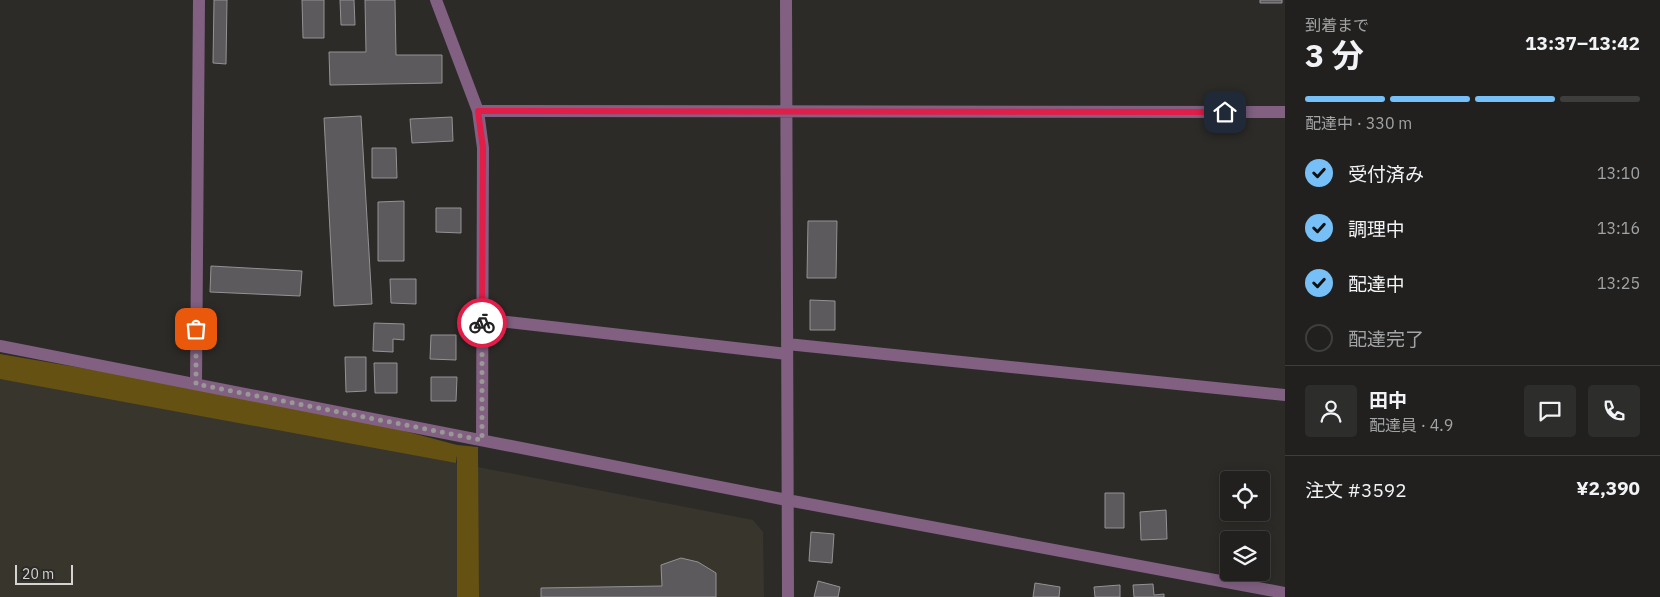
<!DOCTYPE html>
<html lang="ja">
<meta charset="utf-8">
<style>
:root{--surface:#21201e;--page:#2d2d2b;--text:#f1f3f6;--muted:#a2a3a4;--line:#3e3e3c;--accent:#76c0f7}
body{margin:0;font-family:"IBM Plex Sans","Noto Sans JP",sans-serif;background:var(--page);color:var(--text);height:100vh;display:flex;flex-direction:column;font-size:19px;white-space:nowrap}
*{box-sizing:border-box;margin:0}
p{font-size:16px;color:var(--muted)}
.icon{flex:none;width:28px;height:28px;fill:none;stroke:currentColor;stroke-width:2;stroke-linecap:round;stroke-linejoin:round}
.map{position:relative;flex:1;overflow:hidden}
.drawer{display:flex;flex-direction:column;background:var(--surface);width:375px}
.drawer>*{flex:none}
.fabs{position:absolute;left:1220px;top:471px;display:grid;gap:10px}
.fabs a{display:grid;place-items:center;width:50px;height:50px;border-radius:5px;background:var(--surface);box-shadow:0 2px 12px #0003,0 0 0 1px var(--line);font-size:25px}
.scale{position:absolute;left:15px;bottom:12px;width:58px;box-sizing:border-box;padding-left:5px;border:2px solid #d4d3d1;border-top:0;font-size:14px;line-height:18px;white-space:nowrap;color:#d4d3d1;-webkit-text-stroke:4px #2c2b28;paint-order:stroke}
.pin{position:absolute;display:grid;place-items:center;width:42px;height:42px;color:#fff;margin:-21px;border-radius:10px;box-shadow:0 2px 8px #0006}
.courier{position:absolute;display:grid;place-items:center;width:50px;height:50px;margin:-25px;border:4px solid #e11d48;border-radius:50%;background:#fff;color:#222;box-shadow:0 1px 6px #0007}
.headline em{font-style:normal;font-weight:700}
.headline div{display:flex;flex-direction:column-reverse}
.headline{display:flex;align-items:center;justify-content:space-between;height:85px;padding:0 20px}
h1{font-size:32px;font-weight:700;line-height:38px}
.bar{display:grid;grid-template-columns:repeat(4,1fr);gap:8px 5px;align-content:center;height:60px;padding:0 20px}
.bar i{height:6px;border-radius:4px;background:var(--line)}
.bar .on{background:var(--accent)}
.bar p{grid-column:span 4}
.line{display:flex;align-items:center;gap:12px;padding:0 20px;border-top:1px solid var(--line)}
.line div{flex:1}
.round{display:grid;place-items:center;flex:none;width:52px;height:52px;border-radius:5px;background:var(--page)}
ol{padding:0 20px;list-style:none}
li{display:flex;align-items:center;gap:15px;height:55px}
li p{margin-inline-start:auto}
li .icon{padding:5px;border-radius:50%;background:var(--accent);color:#111;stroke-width:4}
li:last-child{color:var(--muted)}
li i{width:28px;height:28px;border:2px solid var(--line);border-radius:50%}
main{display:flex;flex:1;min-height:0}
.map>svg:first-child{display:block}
.built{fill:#38352c}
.forest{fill:#655112}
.building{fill:#5d5a5d;stroke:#959295}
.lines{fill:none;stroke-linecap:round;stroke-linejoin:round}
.minor{stroke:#816082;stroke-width:12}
.done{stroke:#999896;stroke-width:5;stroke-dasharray:0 9}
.route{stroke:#e11d48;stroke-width:6}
</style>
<main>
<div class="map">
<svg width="1285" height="597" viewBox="0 0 1285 597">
<rect width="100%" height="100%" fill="#2c2b28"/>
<path class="built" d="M0,375L753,520L763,532L764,597H0Z"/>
<path class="forest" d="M0,354L322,409L457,445L478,447L479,597H457V455L456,463L0,379Z"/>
<path class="building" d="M214,0H227L226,64L213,63Z
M302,0H324V38H303Z
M340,0H354L355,25H341Z
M365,0H395L396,55H442V83L330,85L329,52H366Z
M1260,0H1282V3H1260Z
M361,116L372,304L334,306L324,118Z
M452,117L453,141L412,143L410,119Z
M372,148H396L397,178H372Z
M404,201V261H378V202Z
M436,208H461V233L436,232Z
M808,221H837L836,278H807Z
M211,266L302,271L300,296L210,292Z
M390,279H416V304L391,303Z
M810,300L835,301V330H810Z
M374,323L404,324V340L393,339V352L373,351Z
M431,335H456V360L430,359Z
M345,357H366V391L346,392Z
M374,363H397V393H375Z
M431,377H457L456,401H431Z
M1234,476H1263L1264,519L1235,520V512H1261V480H1235Z
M1105,493H1124V528H1105Z
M1166,510L1167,539L1141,540L1140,512Z
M811,532L834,534L832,563L809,561Z
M681,558L698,562L716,573V597H541V588L662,586L661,565Z
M818,581L840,587L838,597H814Z
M1035,583L1060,587L1059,597H1033Z
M1153,584L1154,595L1164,594V597H1134L1133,585Z
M1120,585V597H1095L1094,587Z"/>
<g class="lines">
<path class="minor" d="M436,0L478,111L483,148L482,440
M786,0L788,597
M478,111L1285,112
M482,319L787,354
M787,344L1285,395
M0,346L787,500L1285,593
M196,384L199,0"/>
</g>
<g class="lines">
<path class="done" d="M196,329V384L482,440V323"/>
<path class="route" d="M482,323L483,148L478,111L1225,112"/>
</g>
</svg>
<div class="fabs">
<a><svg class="icon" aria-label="locate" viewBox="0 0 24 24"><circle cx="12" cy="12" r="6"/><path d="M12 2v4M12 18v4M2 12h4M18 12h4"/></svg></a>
<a><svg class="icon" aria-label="layers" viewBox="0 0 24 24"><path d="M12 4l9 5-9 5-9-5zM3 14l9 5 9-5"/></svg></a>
</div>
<div class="scale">20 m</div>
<div class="pin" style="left:196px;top:329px;background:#ea580c"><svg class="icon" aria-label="bag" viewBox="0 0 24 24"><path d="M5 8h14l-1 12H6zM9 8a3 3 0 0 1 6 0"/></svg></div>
<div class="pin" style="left:1225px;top:112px;background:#1f2937"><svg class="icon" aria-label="home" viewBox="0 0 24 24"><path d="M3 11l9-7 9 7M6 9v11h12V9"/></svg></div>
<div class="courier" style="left:482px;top:323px"><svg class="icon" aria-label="bike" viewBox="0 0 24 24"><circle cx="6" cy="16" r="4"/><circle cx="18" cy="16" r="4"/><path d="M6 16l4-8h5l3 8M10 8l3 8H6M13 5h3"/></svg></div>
</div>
<section class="drawer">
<div class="headline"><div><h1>3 分</h1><p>到着まで</p></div><em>13:37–13:42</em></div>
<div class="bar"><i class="on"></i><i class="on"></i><i class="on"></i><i></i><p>配達中 · 330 m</p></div>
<ol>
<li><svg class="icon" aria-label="check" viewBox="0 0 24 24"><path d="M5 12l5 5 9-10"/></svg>受付済み<p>13:10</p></li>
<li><svg class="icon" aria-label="check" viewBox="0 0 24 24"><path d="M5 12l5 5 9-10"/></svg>調理中<p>13:16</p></li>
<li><svg class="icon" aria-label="check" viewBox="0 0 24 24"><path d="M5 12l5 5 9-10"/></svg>配達中<p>13:25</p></li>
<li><i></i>配達完了</li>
</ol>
<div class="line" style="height:90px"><a class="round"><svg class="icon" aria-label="person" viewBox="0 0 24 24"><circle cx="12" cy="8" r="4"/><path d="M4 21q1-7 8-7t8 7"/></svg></a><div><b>田中</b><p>配達員 · 4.9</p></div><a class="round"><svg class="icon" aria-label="chat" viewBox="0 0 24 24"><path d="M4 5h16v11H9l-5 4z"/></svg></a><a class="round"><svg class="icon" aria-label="phone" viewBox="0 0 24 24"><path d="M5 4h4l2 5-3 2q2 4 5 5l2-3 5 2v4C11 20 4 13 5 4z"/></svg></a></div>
<div class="line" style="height:65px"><div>注文 #3592</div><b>¥2,390</b></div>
</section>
</main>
